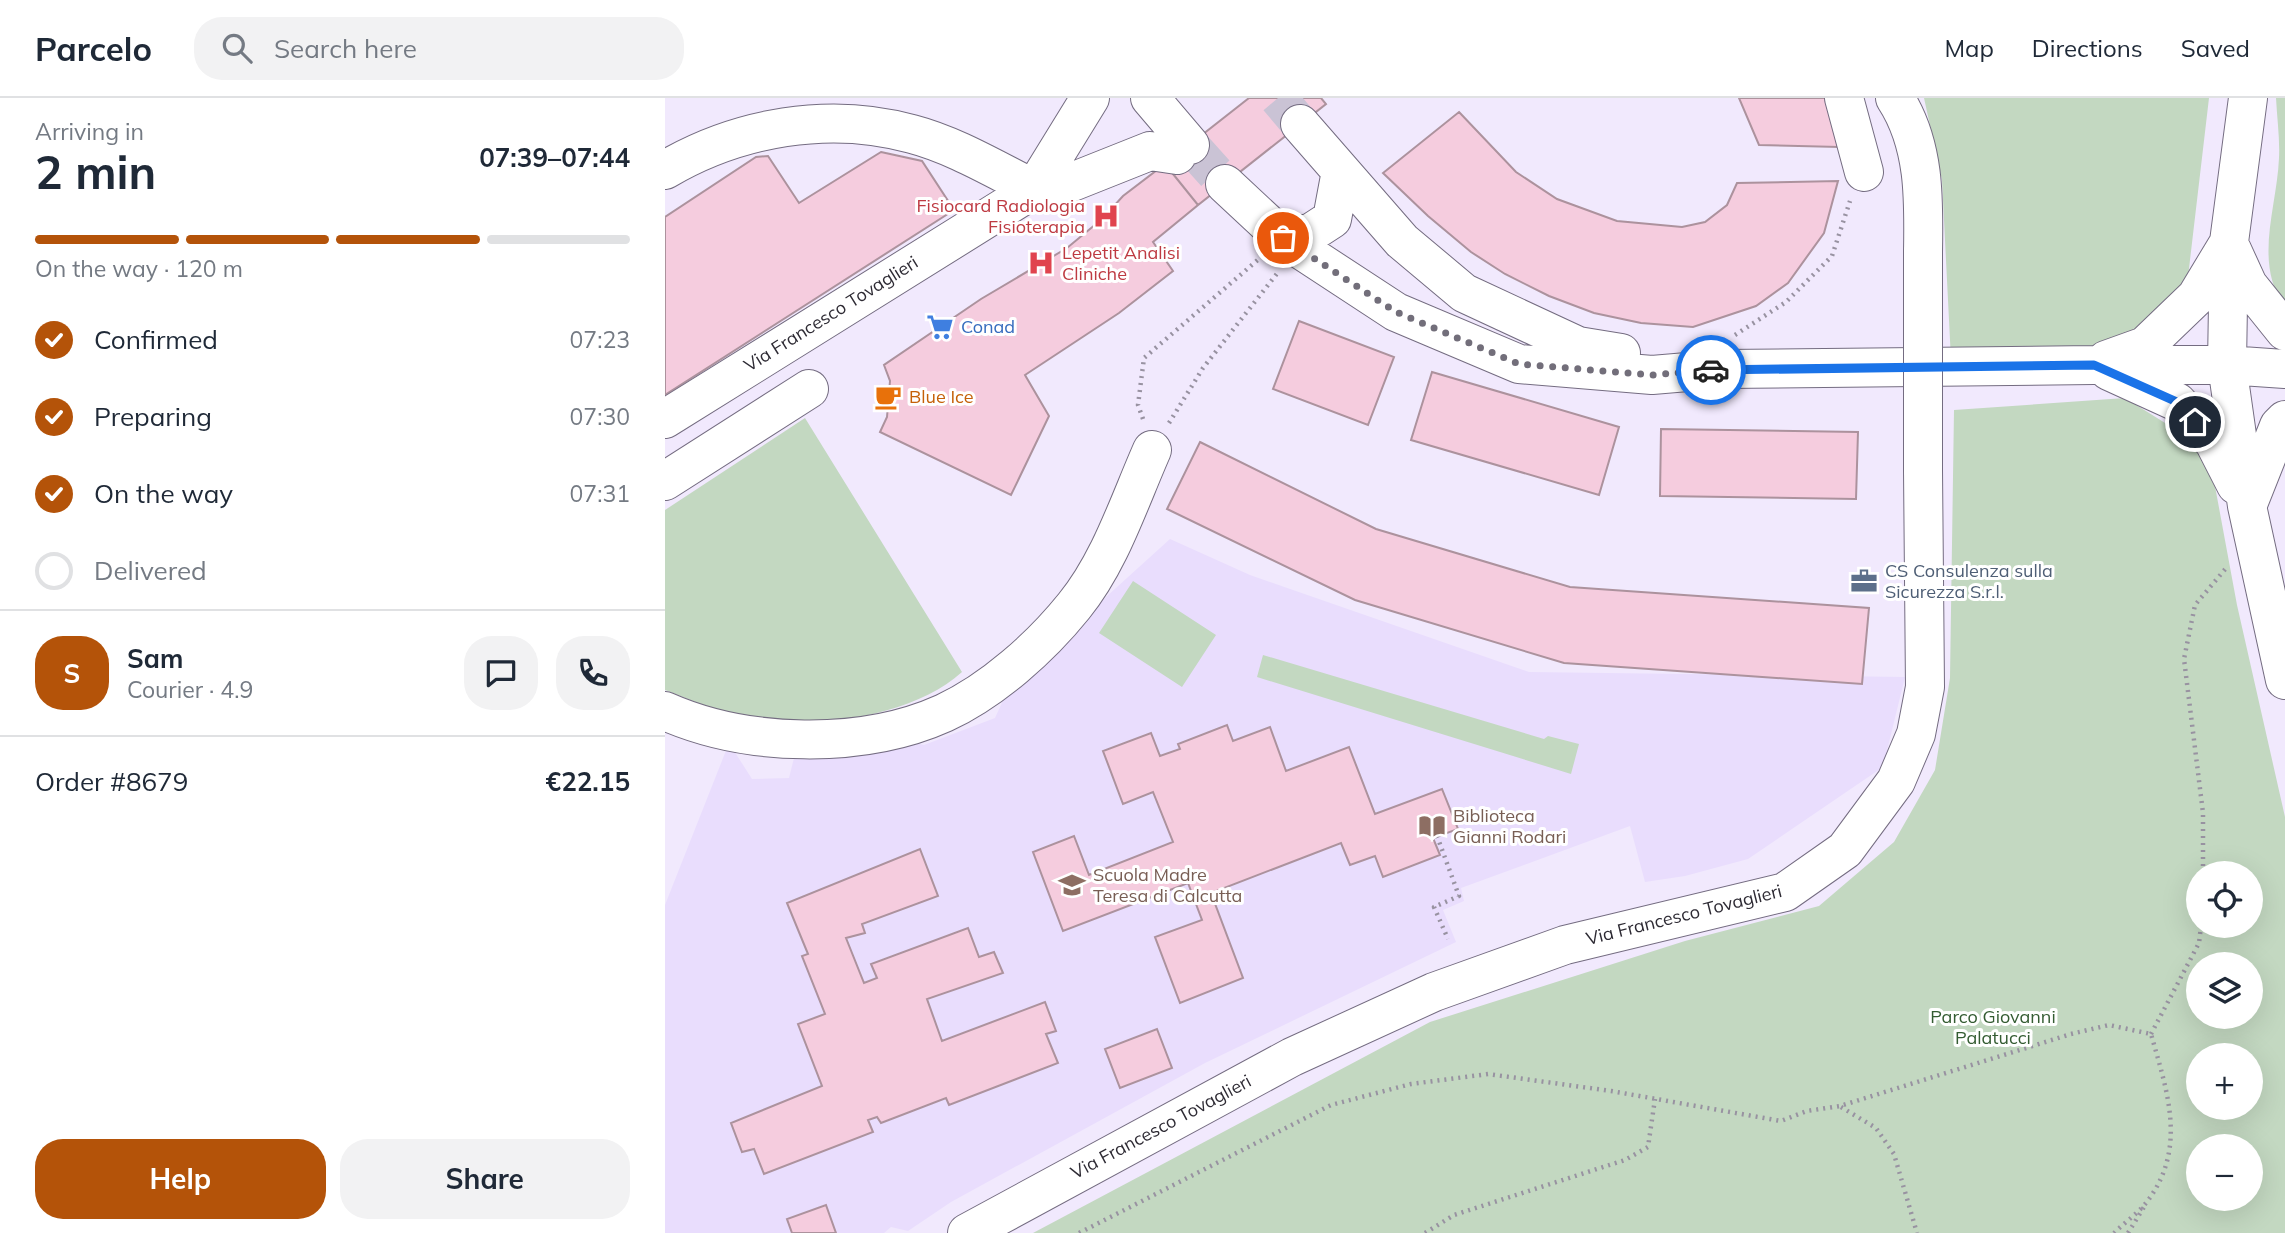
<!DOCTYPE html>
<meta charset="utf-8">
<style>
:root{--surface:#fff;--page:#f2f2f3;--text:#1f2937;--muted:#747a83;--line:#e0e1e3;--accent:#b45309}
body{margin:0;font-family:Mulish,sans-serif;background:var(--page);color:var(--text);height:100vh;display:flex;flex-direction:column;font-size:26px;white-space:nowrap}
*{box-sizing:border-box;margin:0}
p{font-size:23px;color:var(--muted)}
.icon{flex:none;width:38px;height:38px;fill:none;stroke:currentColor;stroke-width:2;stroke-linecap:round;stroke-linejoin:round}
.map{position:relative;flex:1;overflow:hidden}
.panel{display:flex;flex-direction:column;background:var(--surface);width:665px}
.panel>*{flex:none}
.tools{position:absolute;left:1521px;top:763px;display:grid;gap:14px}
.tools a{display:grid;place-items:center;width:77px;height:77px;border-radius:50%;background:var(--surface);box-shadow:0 7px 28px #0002;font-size:35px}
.pin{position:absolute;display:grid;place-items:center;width:60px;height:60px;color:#fff;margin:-30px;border:4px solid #fff;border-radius:50%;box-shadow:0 2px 7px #0007}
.courier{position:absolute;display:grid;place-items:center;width:70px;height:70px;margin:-35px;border:5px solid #1a73e8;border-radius:50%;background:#fff;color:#222;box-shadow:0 2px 9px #0007}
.head em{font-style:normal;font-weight:700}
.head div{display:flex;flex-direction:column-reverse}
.head{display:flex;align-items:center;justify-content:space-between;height:119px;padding:0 35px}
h1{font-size:46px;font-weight:700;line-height:52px}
.bar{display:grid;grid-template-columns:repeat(4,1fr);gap:10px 7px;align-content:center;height:84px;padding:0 35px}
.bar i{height:9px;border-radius:5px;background:var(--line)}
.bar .current{background:var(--accent)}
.bar p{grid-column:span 4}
.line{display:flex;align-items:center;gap:18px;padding:0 35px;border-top:2px solid var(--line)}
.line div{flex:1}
.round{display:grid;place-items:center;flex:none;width:74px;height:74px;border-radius:28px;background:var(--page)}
ol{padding:0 35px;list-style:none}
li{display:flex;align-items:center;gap:21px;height:77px}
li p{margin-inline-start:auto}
li .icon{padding:7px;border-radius:50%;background:var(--accent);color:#fff;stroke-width:4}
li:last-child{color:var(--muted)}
li i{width:38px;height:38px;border:4px solid var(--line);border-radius:50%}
.action{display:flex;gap:14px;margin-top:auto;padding:14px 35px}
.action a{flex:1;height:80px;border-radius:28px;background:var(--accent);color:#fff;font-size:28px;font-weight:700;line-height:80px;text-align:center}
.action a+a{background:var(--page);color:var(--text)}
header{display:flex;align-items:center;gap:42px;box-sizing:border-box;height:98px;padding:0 35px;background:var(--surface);border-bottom:2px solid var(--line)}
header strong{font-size:33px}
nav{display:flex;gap:38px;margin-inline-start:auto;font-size:24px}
.search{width:490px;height:63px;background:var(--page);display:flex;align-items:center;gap:18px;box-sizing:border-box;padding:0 24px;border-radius:28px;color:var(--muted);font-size:26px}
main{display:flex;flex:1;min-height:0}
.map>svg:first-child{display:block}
.built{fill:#e9ddfd}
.green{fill:#c3d8c1;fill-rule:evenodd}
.building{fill:#f5ccde;stroke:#ac929d;stroke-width:2}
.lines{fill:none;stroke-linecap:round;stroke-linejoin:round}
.minor-tunnel{stroke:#cac3d5;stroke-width:38;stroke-dasharray:38 19;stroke-linecap:butt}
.minor-casing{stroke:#746c81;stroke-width:40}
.path{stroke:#9892a1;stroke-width:4.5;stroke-dasharray:2 5;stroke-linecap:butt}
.minor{stroke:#fff;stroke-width:38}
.minor-bridge-casing{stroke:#746c81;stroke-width:40;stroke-linecap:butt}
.minor-bridge{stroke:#fff;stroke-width:38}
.done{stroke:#726e7a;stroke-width:7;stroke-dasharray:0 12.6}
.route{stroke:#1a73e8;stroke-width:9}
.labels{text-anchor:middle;stroke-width:6;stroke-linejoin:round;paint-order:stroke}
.health-label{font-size:18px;fill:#be3a42;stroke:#fff;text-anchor:end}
.street-label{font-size:18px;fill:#2e2b34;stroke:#fff}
.shop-label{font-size:18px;fill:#366cbe;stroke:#fff;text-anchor:start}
.food-label{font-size:18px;fill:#c56008;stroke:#fff;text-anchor:start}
.service-label{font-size:18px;fill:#4e5e75;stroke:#fff;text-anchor:start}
.education-label{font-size:18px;fill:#785e54;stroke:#fff;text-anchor:start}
.park-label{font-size:18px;fill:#345c32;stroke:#fff}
</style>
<header>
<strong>Parcelo</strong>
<div class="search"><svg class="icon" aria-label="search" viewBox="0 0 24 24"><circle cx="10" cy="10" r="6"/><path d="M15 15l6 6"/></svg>Search here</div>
<nav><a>Map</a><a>Directions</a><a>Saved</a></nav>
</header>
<main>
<section class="panel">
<div class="head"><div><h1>2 min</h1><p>Arriving in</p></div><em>07:39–07:44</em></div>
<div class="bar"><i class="current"></i><i class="current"></i><i class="current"></i><i></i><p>On the way · 120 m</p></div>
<ol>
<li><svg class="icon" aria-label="check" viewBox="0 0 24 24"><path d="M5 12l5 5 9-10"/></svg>Confirmed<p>07:23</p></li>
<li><svg class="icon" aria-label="check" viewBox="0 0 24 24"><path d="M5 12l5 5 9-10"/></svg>Preparing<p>07:30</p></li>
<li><svg class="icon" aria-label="check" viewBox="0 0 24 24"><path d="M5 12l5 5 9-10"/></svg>On the way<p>07:31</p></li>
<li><i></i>Delivered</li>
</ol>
<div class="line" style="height:126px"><b class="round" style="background:var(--accent);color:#fff">S</b><div><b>Sam</b><p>Courier · 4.9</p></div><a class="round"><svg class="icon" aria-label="chat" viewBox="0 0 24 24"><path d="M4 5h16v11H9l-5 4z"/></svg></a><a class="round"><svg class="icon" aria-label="phone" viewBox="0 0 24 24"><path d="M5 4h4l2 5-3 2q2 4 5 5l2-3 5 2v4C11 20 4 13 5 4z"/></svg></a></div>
<div class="line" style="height:91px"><div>Order #8679</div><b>€22.15</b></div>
<div class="action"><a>Help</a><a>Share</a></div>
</section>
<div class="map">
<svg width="1620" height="1135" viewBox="0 0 1620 1135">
<rect width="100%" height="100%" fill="#f1e9fd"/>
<path class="built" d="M505,441L585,477L864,574L1240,579L1218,669L1083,761L1020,778L980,784L965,728L796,790L799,803L778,812L791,844L540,965L286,1104L243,1133L226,1129L219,1135H0V807L64,645L87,681L124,680L131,652L226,639L259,647L330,620L346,585Z"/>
<path class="green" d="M1259,0H1544L1523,179L1511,208L1438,249L1286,262L1277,82Z
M1611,0H1620V209C1588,165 1612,110 1614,60C1615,41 1612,20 1611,0Z
M1460,300L1521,338L1547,372L1572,507L1620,719V1135H368L765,924L1020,843L1154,808L1229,744L1270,672L1285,580L1289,312ZM1533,775H1586V828H1533ZM1533,866H1586V919H1533ZM1533,957H1586V1010H1533ZM1533,1048H1586V1101H1533Z
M140,320L297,574C251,616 158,631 97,623C64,619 31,604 0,592V412Z
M468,483L551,537L517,589L434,535Z
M598,557L879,641L883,638L914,646L906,676L592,579Z"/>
<path class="building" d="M584,0H656L661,6L533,107L500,66Z
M1074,0H1160L1166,11L1174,49L1094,47Z
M794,14L851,74L892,101L952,123L1017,129L1040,124L1062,107L1072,85L1173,83L1159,135L1123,185L1091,208L1028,229L976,225L929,215L884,198L840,176L806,154L763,118L718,75Z
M216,54L257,63L289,112L0,297V119L91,59L103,58L134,105Z
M500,66L533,107L488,144L508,173L454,215L360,277L384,318L346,397L215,334L222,319L225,283L219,267L316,201L402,150L437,121L458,98Z
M634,223L729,259L703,327L608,291Z
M767,274L954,329L934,397L746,342Z
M996,331L1193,334L1191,401L995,398Z
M535,344L711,431L905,489L1204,510L1197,586L899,565L690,502L502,411Z
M562,627L568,643L605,629L621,673L684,649L710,716L777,691L793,731L768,740L775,757L718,779L710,758L685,767L676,745L546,795L578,880L515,905L490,839L537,822L523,785L398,833L368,754L409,738L424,777L508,744L488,694L458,706L438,653L486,635L495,658L515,651L513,646Z
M255,751L273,798L197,826L200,835L181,840L199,885L212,880L206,866L303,830L314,859L329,854L338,875L262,901L277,943L380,904L391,933L381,936L393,965L284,1007L281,1000L216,1025L212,1019L203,1022L208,1034L99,1076L89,1051L77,1054L66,1025L157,988L133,926L160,916L137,858L143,856L122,805Z
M492,931L507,970L455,990L440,951Z
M161,1107L171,1135H127L122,1121Z"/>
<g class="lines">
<path class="minor-tunnel" d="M613,0L635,26
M525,47L560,86"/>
<g class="minor-casing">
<path id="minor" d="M485,0L525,47
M1179,0L1199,74
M1230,0C1260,46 1259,101 1258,154
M1583,0L1564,144L1562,267L1582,408L1620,582
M635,26L737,143L799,195L913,248L956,255
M0,72C73,29 164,13 247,36C289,47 329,71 369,91
M560,86L618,140L731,214L854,266L987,277L1058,271L1429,267H1562L1620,271
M369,91L397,88L485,53L512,57
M618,140L647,134L667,121L676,73
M1567,152L1583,187L1620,233
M1441,262L1480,248L1531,199L1563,146
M1444,273L1512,304L1549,344L1571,387
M0,321L369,91L425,0
M0,383L144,291
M1583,406L1614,328L1620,322
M0,613C81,649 197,652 279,615C327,593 376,549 409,508C445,464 464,404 487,352
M302,1135L627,959L769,894L900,847L1120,794L1180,752L1231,683L1251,636L1260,589L1258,372"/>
</g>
<path class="path" d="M1070,237L1121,204L1167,158L1185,103
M478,321L473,307L479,260L595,160
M504,325L538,270L614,173
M772,738L794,798L769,809L783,841
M1538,775V715L1519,561L1530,507L1562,469
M1486,936L1534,845L1536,828
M1176,1009L1211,1030L1229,1056L1252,1135
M414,1135L666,1007L746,986L823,976L946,993L1116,1023L1142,1013L1175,1008L1406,936L1444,927L1486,936C1502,993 1522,1048 1484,1101C1475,1114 1460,1124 1449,1135
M760,1135L789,1117L960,1062L983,1049L990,1001
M1463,1135L1479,1109"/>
<use href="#minor" class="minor"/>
<g class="minor-bridge-casing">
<path id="minor-bridge" d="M1258,372V154"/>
</g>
<use href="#minor-bridge" class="minor-bridge"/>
</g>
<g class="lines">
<path class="done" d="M618,140L731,214L854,266L987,277L1046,272"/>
<path class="route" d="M1046,272L1429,267L1512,304L1530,324"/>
</g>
<defs>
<g id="hospital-bare" transform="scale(2.1)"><path d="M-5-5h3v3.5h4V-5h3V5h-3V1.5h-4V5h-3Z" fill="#e0444e" stroke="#fff" stroke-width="2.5" paint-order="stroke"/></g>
<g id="supermarket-bare" transform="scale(2.1)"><path d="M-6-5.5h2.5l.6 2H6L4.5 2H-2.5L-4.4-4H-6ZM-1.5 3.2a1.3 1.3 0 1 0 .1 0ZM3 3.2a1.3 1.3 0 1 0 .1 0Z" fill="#3f7fe0" stroke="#fff" stroke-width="2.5" paint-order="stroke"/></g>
<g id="cafe-bare" transform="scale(2.1)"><path d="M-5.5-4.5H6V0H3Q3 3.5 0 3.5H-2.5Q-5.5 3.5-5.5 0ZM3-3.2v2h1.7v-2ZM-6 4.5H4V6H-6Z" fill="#e8710a" stroke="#fff" stroke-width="2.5" paint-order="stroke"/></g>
<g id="office-bare" transform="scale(2.1)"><path d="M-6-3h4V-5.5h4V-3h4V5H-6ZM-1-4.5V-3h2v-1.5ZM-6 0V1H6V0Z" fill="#5c6f8a" stroke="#fff" stroke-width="2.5" paint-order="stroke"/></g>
<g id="library-bare" transform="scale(2.1)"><path d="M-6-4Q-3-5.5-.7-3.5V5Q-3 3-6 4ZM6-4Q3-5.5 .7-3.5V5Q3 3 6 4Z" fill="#8d6e63" stroke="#fff" stroke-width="2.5" paint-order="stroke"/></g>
<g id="school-bare" transform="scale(2.1)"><path d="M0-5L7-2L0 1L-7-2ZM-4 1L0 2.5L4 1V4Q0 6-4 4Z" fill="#8d6e63" stroke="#fff" stroke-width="2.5" paint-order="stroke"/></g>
</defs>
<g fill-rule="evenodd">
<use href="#hospital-bare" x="441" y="118"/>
<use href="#hospital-bare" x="376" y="165"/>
<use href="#supermarket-bare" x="275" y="229"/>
<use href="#cafe-bare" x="223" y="299"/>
<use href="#office-bare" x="1199" y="483"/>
<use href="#library-bare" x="767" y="728"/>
<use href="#school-bare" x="407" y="787"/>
</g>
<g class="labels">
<g class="health-label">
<text x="420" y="114">Fisiocard Radiologia<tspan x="420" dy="21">Fisioterapia</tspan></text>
<text x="397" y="161" text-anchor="start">Lepetit Analisi<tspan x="397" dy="21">Cliniche</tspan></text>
</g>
<g class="street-label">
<text transform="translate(166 216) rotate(-32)" y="6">Via Francesco Tovaglieri</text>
<text transform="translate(1019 817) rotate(-14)" y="6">Via Francesco Tovaglieri</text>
<text transform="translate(496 1029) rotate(-28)" y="6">Via Francesco Tovaglieri</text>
</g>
<g class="shop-label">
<text x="296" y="235">Conad</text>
</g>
<g class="food-label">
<text x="244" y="305">Blue Ice</text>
</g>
<g class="service-label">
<text x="1220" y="479">CS Consulenza sulla<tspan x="1220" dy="21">Sicurezza S.r.l.</tspan></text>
</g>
<g class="education-label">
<text x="788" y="724">Biblioteca<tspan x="788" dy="21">Gianni Rodari</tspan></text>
<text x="428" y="783">Scuola Madre<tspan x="428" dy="21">Teresa di Calcutta</tspan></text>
</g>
<g class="park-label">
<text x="1328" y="925">Parco Giovanni<tspan x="1328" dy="21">Palatucci</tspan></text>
</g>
</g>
</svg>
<div class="tools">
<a><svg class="icon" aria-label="locate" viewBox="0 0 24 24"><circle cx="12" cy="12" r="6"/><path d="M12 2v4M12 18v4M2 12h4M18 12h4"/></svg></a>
<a><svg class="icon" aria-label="layers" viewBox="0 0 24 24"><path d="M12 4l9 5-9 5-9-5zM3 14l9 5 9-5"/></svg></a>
<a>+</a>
<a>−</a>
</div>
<div class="pin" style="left:618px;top:140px;background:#ea580c"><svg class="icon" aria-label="bag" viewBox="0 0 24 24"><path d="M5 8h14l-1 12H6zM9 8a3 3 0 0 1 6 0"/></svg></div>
<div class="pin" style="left:1530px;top:324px;background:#1f2937"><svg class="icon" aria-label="home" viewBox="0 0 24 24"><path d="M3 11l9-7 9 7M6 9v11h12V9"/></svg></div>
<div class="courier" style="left:1046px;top:272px"><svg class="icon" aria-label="car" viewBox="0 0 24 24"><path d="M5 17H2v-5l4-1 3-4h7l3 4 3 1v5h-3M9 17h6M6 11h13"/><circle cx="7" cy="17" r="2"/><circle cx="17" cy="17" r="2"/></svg></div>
</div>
</main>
